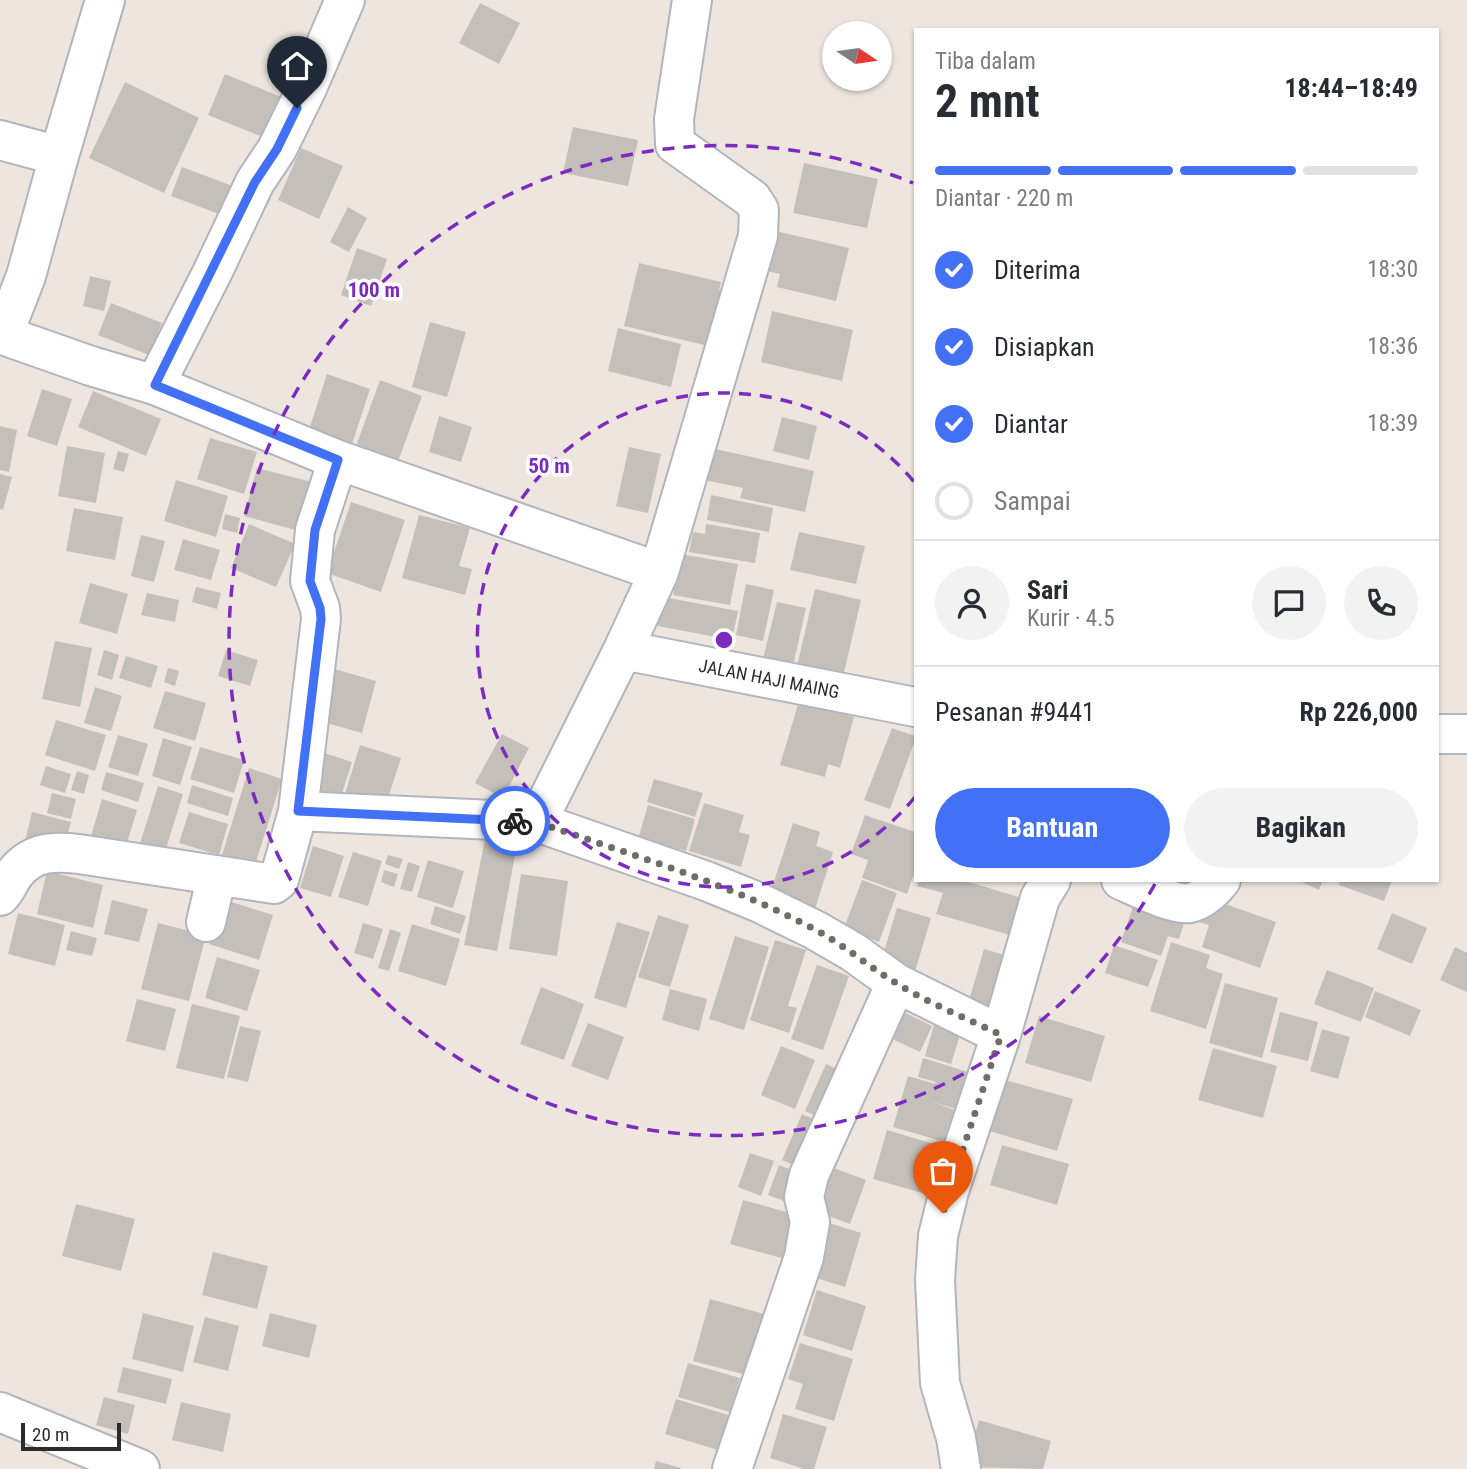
<!DOCTYPE html>
<html lang="id">
<meta charset="utf-8">
<style>
:root{--surface:#fff;--page:#f2f2f3;--text:#2b2b33;--muted:#7c7c81;--line:#e1e1e2;--accent:#4271f5}
body{margin:0;font-family:"Roboto Condensed",sans-serif;background:var(--page);color:var(--text);height:100vh;display:flex;flex-direction:column;font-size:26px;white-space:nowrap}
*{box-sizing:border-box;margin:0}
p{font-size:23px;color:var(--muted)}
.icon{flex:none;width:38px;height:38px;fill:none;stroke:currentColor;stroke-width:2;stroke-linecap:round;stroke-linejoin:round}
.map{position:relative;flex:1;overflow:hidden}
.side{position:absolute;left:914px;top:28px;width:525px;height:854px;display:flex;flex-direction:column;background:var(--surface);border-radius:0px;box-shadow:0 2px 5px #0004}
.side>*{flex:none}
.needle{width:46px;rotate:103deg}
.controls{position:absolute;left:822px;top:21px;display:grid;gap:14px}
.controls a{display:grid;place-items:center;width:70px;height:70px;border-radius:50%;background:var(--surface);box-shadow:0 2px 5px #0004;font-size:35px}
.scale{position:absolute;left:21px;bottom:18px;width:100px;box-sizing:border-box;padding-left:7px;border:4px solid #2b2b2b;border-top:0;font-size:19px;line-height:24px;white-space:nowrap;color:#2b2b2b;-webkit-text-stroke:5px #fff;paint-order:stroke}
.pin{position:absolute;display:grid;place-items:center;width:60px;height:60px;color:#fff;margin:-72px -30px;border-radius:50% 50% 50% 0;rotate:-45deg;box-shadow:0 0 7px #0007}
.pin .icon{rotate:45deg}
.courier{position:absolute;display:grid;place-items:center;width:70px;height:70px;margin:-35px;border:5px solid #4271f5;border-radius:50%;background:#fff;color:#222;box-shadow:0 2px 9px #0007}
.head em{font-style:normal;font-weight:700}
.head div{display:flex;flex-direction:column-reverse}
.head{display:flex;align-items:center;justify-content:space-between;height:119px;padding:0 21px}
h1{font-size:46px;font-weight:700;line-height:52px}
.bar{display:grid;grid-template-columns:repeat(4,1fr);gap:10px 7px;align-content:center;height:84px;padding:0 21px}
.bar i{height:9px;border-radius:5px;background:var(--line)}
.bar .active{background:var(--accent)}
.bar p{grid-column:span 4}
.line{display:flex;align-items:center;gap:18px;padding:0 21px;border-top:2px solid var(--line)}
.line div{flex:1}
.round{display:grid;place-items:center;flex:none;width:74px;height:74px;border-radius:37px;background:var(--page)}
ol{padding:0 21px;list-style:none}
li{display:flex;align-items:center;gap:21px;height:77px}
li p{margin-inline-start:auto}
li .icon{padding:7px;border-radius:50%;background:var(--accent);color:#fff;stroke-width:4}
li:last-child{color:var(--muted)}
li i{width:38px;height:38px;border:4px solid var(--line);border-radius:50%}
.cta{display:flex;gap:14px;margin-top:auto;padding:14px 21px}
.cta a{flex:1;height:80px;border-radius:42px;background:var(--accent);color:#fff;font-size:28px;font-weight:700;line-height:80px;text-align:center}
.cta a+a{background:var(--page);color:var(--text)}
.map>svg:first-child{display:block}
.building{fill:#c5bfba}
.lines{fill:none;stroke-linecap:round;stroke-linejoin:round}
.minor-casing{stroke:#b1b5be;stroke-width:42}
.minor{stroke:#fff;stroke-width:38}
.done{stroke:#6f6c6a;stroke-width:7;stroke-dasharray:0 12.6}
.route{stroke:#4271f5;stroke-width:9}
.ring{fill:none;stroke:#7b2cbf;stroke-width:3.5;stroke-dasharray:12 9}
.labels{text-anchor:middle;stroke-width:7;stroke-linejoin:round;paint-order:stroke}
.street-label{font-size:18px;fill:#2b2b2b;stroke:#fff}
.centre{fill:#7b2cbf;stroke:#fff;stroke-width:3.5}
.ring-label{font-size:21px;text-anchor:middle;font-weight:bold;fill:#7b2cbf;stroke:#fff;stroke-width:7;stroke-linejoin:round;paint-order:stroke}
</style>
<div class="map">
<svg width="1467" height="1469" viewBox="0 0 1467 1469">
<rect width="100%" height="100%" fill="#ede5de"/>
<path class="building" d="M480,3L520,23L499,64L459,43Z
M225,74L291,101L275,142L208,115Z
M125,82L199,118L164,193L89,158Z
M573,127L638,140L628,186L563,173Z
M301,148L343,166L319,219L278,200Z
M804,163L878,179L867,228L793,213Z
M182,167L238,188L227,217L171,196Z
M348,207L367,218L349,252L330,242Z
M767,229L849,248L836,301L777,287L780,274L757,269Z
M357,248L387,259L371,306L341,295Z
M639,263L721,282L719,290L730,293L717,348L624,326Z
M90,276L111,281L104,311L83,306Z
M111,303L162,323L149,355L98,335Z
M772,311L853,330L842,381L761,362Z
M430,322L466,332L447,397L412,387Z
M618,328L681,344L671,387L608,371Z
M327,374L370,389L352,444L309,430Z
M380,380L422,396L397,464L355,449Z
M42,389L72,399L57,446L27,436Z
M93,391L161,419L146,456L78,427Z
M439,416L472,427L461,462L429,452Z
M782,417L817,426L809,460L773,451Z
M0,426L17,430L9,472L0,470Z
M210,438L257,452L244,494L197,479Z
M67,446L105,453L96,503L58,496Z
M629,447L661,454L648,513L616,506Z
M711,448L814,471L805,512L740,498L743,488L704,480Z
M118,451L129,454L124,472L113,469Z
M257,468L316,483L303,532L244,516Z
M0,474L12,477L3,510L0,509Z
M176,480L228,496L216,537L164,521Z
M711,495L773,508L769,532L707,520Z
M351,502L405,520L381,592L327,573Z
M74,508L123,517L115,560L66,551Z
M225,514L240,518L237,533L222,529Z
M419,515L470,528L459,566L472,569L465,595L402,578Z
M249,524L295,544L276,587L231,568Z
M706,524L760,533L755,563L689,552L693,532L705,534Z
M799,532L865,546L856,584L790,570Z
M141,535L165,541L154,582L131,576Z
M183,539L220,550L211,580L174,570Z
M680,554L738,564L730,605L673,595Z
M90,583L128,594L117,634L79,623Z
M746,584L774,590L763,641L736,635Z
M196,587L221,593L217,609L192,602Z
M815,589L861,600L843,677L797,666Z
M147,593L179,600L175,622L141,615Z
M653,595L738,611L732,640L647,624Z
M777,602L806,608L792,670L762,663Z
M55,641L92,648L80,707L42,699Z
M104,650L119,655L112,680L97,675Z
M226,650L258,660L250,686L218,676Z
M126,656L158,666L151,688L119,678Z
M168,668L179,671L175,686L164,682Z
M331,668L376,681L362,733L316,720Z
M95,687L122,696L111,731L84,723Z
M165,691L206,703L195,741L153,728Z
M799,701L854,717L840,768L828,764L825,777L780,765Z
M56,720L106,735L95,771L45,755Z
M892,728L915,736V740L890,809L864,800Z
M502,734L529,748L503,798L475,783Z
M118,735L148,744L138,776L108,767Z
M163,738L192,747L180,785L152,776Z
M360,745L401,758L384,810L344,797Z
M200,747L244,760L234,793L190,779Z
M321,752L352,762L337,809L306,799Z
M46,766L71,774L65,793L40,785Z
M249,768L282,779L255,865L222,855Z
M77,771L89,775L84,794L71,790Z
M106,772L144,783L138,802L101,790Z
M654,779L703,793L695,817L647,802Z
M192,785L233,798L228,816L187,803Z
M158,786L183,794L163,858L138,850Z
M52,793L76,799L71,819L47,813Z
M102,799L137,810L126,846L91,836Z
M704,803L744,815L739,832L750,835L741,867L689,851Z
M648,805L695,819L686,851L666,846L663,857L635,849Z
M32,812L71,822L63,851L25,841Z
M189,812L228,824L219,855L179,843Z
M865,815L915,832V871L907,894L862,878L868,860L851,854Z
M793,823L820,832L816,846L833,852L813,915L768,900Z
M485,839L517,845L497,951L464,945Z
M313,846L344,856L331,897L300,888Z
M353,852L382,861L368,906L338,897Z
M388,855L403,859L399,869L385,864Z
M428,860L464,871L453,908L417,897Z
M408,862L420,866L412,892L400,889Z
M384,870L398,874L394,887L381,882Z
M47,871L103,885L93,928L37,914Z
M521,874L568,881L557,956L509,949Z
M862,880L897,893L879,942L844,928Z
M919,880H962L1032,901L1021,938L936,914L943,893L917,886Z
M1298,880H1323L1319,890Z
M1340,880H1392L1384,901L1339,885Z
M1138,891L1189,908L1179,939L1168,936L1161,956L1121,942Z
M1208,898L1276,922L1260,968L1202,947L1209,925L1199,922Z
M222,899L273,915L259,960L209,944Z
M112,900L148,909L139,942L104,934Z
M435,906L466,916L460,934L430,924Z
M897,908L931,918L914,975L880,965Z
M18,913L65,925L55,966L8,954Z
M1392,913L1427,928L1412,964L1377,949Z
M658,915L689,925L670,987L638,977Z
M617,922L650,932L626,1008L594,998Z
M158,923L206,935L189,1001L141,989Z
M363,923L383,929L373,959L354,953Z
M412,924L460,939L446,986L398,971Z
M390,929L401,933L389,971L378,968Z
M71,931L97,938L92,956L66,950Z
M735,936L769,947L744,1030L709,1019Z
M775,940L806,950L788,1006L797,1008L789,1033L750,1020Z
M1171,942L1210,955L1206,968L1223,974L1206,1029L1150,1011Z
M1114,945L1158,960L1148,987L1105,973Z
M1455,947L1467,953V992L1440,980Z
M984,949L1015,958L999,1013L968,1004Z
M217,957L260,970L247,1011L205,998Z
M817,965L849,976L823,1050L791,1039Z
M1327,970L1374,988L1361,1022L1314,1004Z
M1225,983L1278,998L1262,1058L1209,1043Z
M541,987L584,1004L564,1060L520,1044Z
M670,989L707,999L699,1031L662,1020Z
M1375,991L1421,1010L1410,1036L1365,1017Z
M137,999L176,1009L165,1051L126,1041Z
M192,1004L240,1016L224,1079L176,1068Z
M899,1010L932,1026L920,1052L886,1036Z
M1280,1012L1318,1022L1308,1061L1270,1052Z
M1039,1016L1105,1036L1091,1082L1025,1063Z
M936,1018L963,1026L951,1064L925,1056Z
M588,1023L624,1037L608,1080L571,1066Z
M240,1026L261,1031L248,1082L227,1077Z
M1322,1029L1350,1037L1338,1079L1310,1071Z
M781,1046L815,1060L795,1109L761,1095Z
M1213,1048L1277,1066L1263,1118L1198,1100Z
M923,1058L968,1072L956,1109L929,1101L955,1110L945,1142L893,1127L908,1076L935,1084L936,1082L918,1077Z
M826,1064L850,1075L829,1122L805,1111Z
M998,1078L1073,1099L1057,1151L983,1129Z
M802,1114L828,1126L809,1172L782,1160Z
M887,1130L954,1150L940,1198L873,1179Z
M1002,1145L1069,1164L1057,1205L990,1185Z
M750,1153L774,1161L761,1196L738,1187Z
M823,1164L866,1180L850,1224L807,1208Z
M779,1165L805,1175L794,1205L768,1195Z
M743,1200L808,1218L796,1262L730,1244Z
M76,1204L135,1219L121,1271L62,1256Z
M826,1222L861,1233L845,1287L810,1276Z
M213,1252L268,1266L257,1309L202,1295Z
M817,1290L866,1306L852,1351L803,1335Z
M710,1299L775,1317L758,1378L693,1361Z
M143,1313L194,1326L183,1372L132,1359Z
M270,1313L317,1325L309,1358L262,1346Z
M205,1317L239,1326L228,1371L193,1362Z
M800,1343L853,1359L834,1421L795,1409L803,1384L788,1379Z
M688,1363L740,1378L730,1412L678,1397Z
M123,1367L172,1379L166,1404L117,1392Z
M104,1397L135,1405L128,1434L96,1425Z
M676,1399L738,1418L728,1453L665,1434Z
M181,1402L231,1414L223,1452L172,1440Z
M783,1414L827,1427L814,1469H804L770,1458Z
M979,1420L1051,1441L1043,1469L966,1467Z
M656,1461L681,1468L680,1469H654Z"/>
<g class="lines">
<g class="minor-casing">
<path id="minor" d="M0,140L59,156L26,276L3,335
M59,156L105,0
M0,334L91,366L155,385L338,460L659,572
M155,385L213,271L255,182L277,149L307,88L345,0
M623,650L915,707
M1437,734H1467
M298,811L537,822L706,881L760,903L815,930L853,952L896,983L1001,1035
M537,822L623,650L659,572L758,236L759,210L752,199L675,144L674,119L692,0
M1121,880C1137,887 1174,906 1190,903C1203,900 1213,890 1221,880
M0,896C7,889 10,879 16,872C33,851 55,851 79,854L274,884L279,880L298,811L321,619L320,608L310,581L315,530L338,460
M206,922L217,875
M0,1412L140,1469
M732,1469L804,1257L810,1222L804,1197L809,1175L896,983
M961,1469L956,1438L940,1383L935,1280L938,1236L949,1191L1001,1035L1040,898L1051,880"/>
</g>
<use href="#minor" class="minor"/>
</g>
<g class="lines">
<path class="done" d="M515,821L537,822C631,855 728,883 816,930C844,945 868,966 896,983C928,1003 966,1018 1001,1035L949,1191L943,1213"/>
<path class="route" d="M297,108L277,149L255,182L155,385L338,460L315,530L310,581L320,608L321,619L298,811L515,821"/>
</g>
<g class="ring">
<path d="M915 797A247 247 0 1 1 915 483"/>
<path d="M1155 884A495 495 0 1 1 913 183"/>
</g>
<g class="labels">
<g class="street-label">
<text transform="translate(769 679) rotate(11)" y="6">JALAN HAJI MAING</text>
</g>
</g>
<circle cx="724" cy="640" r="10" class="centre"/>
<g class="ring-label">
<text x="374" y="297">100 m</text>
<text x="549" y="473">50 m</text>
</g>
</svg>
<div class="controls">
<a><svg class="needle" viewBox="-14 -14 28 28"><path d="M0-13l5 13h-10z" fill="#e53935"/><path d="M0 13l5-13h-10z" fill="#7c7c81"/></svg></a>
</div>
<div class="scale">20 m</div>
<div class="pin" style="left:943px;top:1213px;background:#ea580c"><svg class="icon" aria-label="bag" viewBox="0 0 24 24"><path d="M5 8h14l-1 12H6zM9 8a3 3 0 0 1 6 0"/></svg></div>
<div class="pin" style="left:297px;top:108px;background:#1f2937"><svg class="icon" aria-label="home" viewBox="0 0 24 24"><path d="M3 11l9-7 9 7M6 9v11h12V9"/></svg></div>
<div class="courier" style="left:515px;top:821px"><svg class="icon" aria-label="bike" viewBox="0 0 24 24"><circle cx="6" cy="16" r="4"/><circle cx="18" cy="16" r="4"/><path d="M6 16l4-8h5l3 8M10 8l3 8H6M13 5h3"/></svg></div>
<section class="side">
<div class="head"><div><h1>2 mnt</h1><p>Tiba dalam</p></div><em>18:44–18:49</em></div>
<div class="bar"><i class="active"></i><i class="active"></i><i class="active"></i><i></i><p>Diantar · 220 m</p></div>
<ol>
<li><svg class="icon" aria-label="check" viewBox="0 0 24 24"><path d="M5 12l5 5 9-10"/></svg>Diterima<p>18:30</p></li>
<li><svg class="icon" aria-label="check" viewBox="0 0 24 24"><path d="M5 12l5 5 9-10"/></svg>Disiapkan<p>18:36</p></li>
<li><svg class="icon" aria-label="check" viewBox="0 0 24 24"><path d="M5 12l5 5 9-10"/></svg>Diantar<p>18:39</p></li>
<li><i></i>Sampai</li>
</ol>
<div class="line" style="height:126px"><a class="round"><svg class="icon" aria-label="person" viewBox="0 0 24 24"><circle cx="12" cy="8" r="4"/><path d="M4 21q1-7 8-7t8 7"/></svg></a><div><b>Sari</b><p>Kurir · 4.5</p></div><a class="round"><svg class="icon" aria-label="chat" viewBox="0 0 24 24"><path d="M4 5h16v11H9l-5 4z"/></svg></a><a class="round"><svg class="icon" aria-label="phone" viewBox="0 0 24 24"><path d="M5 4h4l2 5-3 2q2 4 5 5l2-3 5 2v4C11 20 4 13 5 4z"/></svg></a></div>
<div class="line" style="height:91px"><div>Pesanan #9441</div><b>Rp 226,000</b></div>
<div class="cta"><a>Bantuan</a><a>Bagikan</a></div>
</section>
</div>
